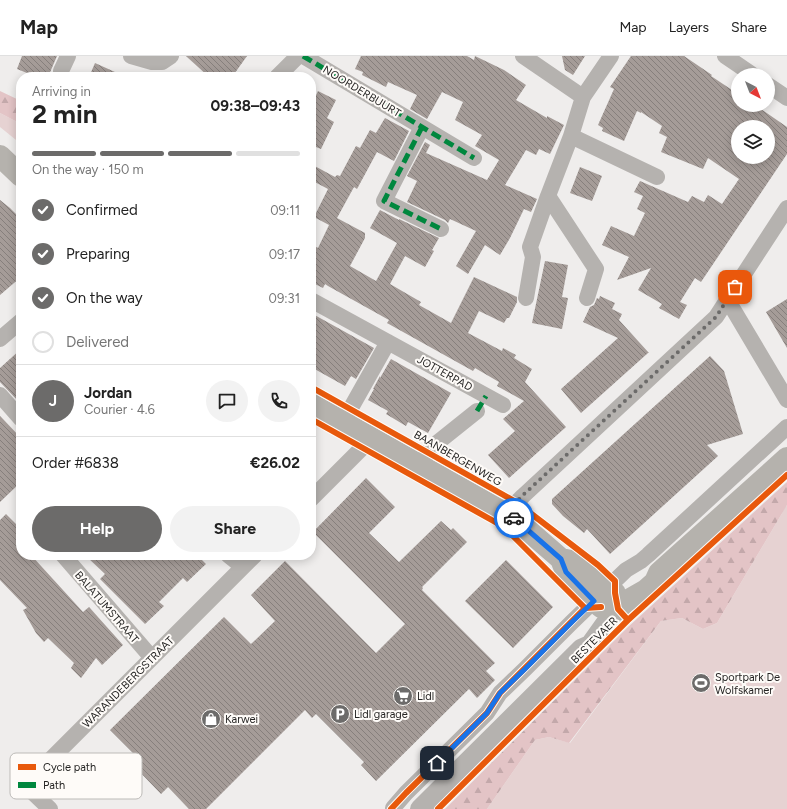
<!DOCTYPE html>
<meta charset="utf-8">
<style>
:root{--surface:#fff;--page:#f2f2f2;--text:#222;--muted:#767676;--line:#e0e0e0;--accent:#6c6b6a}
body{margin:0;font-family:Figtree,sans-serif;background:var(--page);color:var(--text);height:100vh;display:flex;flex-direction:column;font-size:15px;white-space:nowrap}
*{box-sizing:border-box;margin:0}
p{font-size:13px;color:var(--muted)}
.icon{flex:none;width:22px;height:22px;fill:none;stroke:currentColor;stroke-width:2;stroke-linecap:round;stroke-linejoin:round}
.map{position:relative;flex:1;overflow:hidden}
.details{position:absolute;left:16px;top:16px;width:300px;height:488px;display:flex;flex-direction:column;background:var(--surface);border-radius:16px;box-shadow:0 2px 10px #0003}
.details>*{flex:none}
.needle{width:26px;rotate:138deg}
.controls{position:absolute;left:731px;top:12px;display:grid;gap:8px}
.controls a{display:grid;place-items:center;width:44px;height:44px;border-radius:50%;background:var(--surface);box-shadow:0 2px 10px #0003;font-size:20px}
.pin{position:absolute;display:grid;place-items:center;width:34px;height:34px;color:#fff;margin:-17px;border-radius:8px;box-shadow:0 2px 6px #0006}
.courier{position:absolute;display:grid;place-items:center;width:40px;height:40px;margin:-20px;border:3px solid #1a73e8;border-radius:50%;background:#fff;color:#222;box-shadow:0 1px 5px #0007}
.overview em{font-style:normal;font-weight:700}
.overview div{display:flex;flex-direction:column-reverse}
.overview{display:flex;align-items:center;justify-content:space-between;height:68px;padding:0 16px}
h1{font-size:26px;font-weight:700;line-height:30px}
.bar{display:grid;grid-template-columns:repeat(4,1fr);gap:6px 4px;align-content:center;height:48px;padding:0 16px}
.bar i{height:5px;border-radius:3px;background:var(--line)}
.bar .current{background:var(--accent)}
.bar p{grid-column:span 4}
.line{display:flex;align-items:center;gap:10px;padding:0 16px;border-top:1px solid var(--line)}
.line div{flex:1}
.round{display:grid;place-items:center;flex:none;width:42px;height:42px;border-radius:21px;background:var(--page)}
ol{padding:0 16px;list-style:none}
li{display:flex;align-items:center;gap:12px;height:44px}
li p{margin-inline-start:auto}
li .icon{padding:4px;border-radius:50%;background:var(--accent);color:#fff;stroke-width:4}
li:last-child{color:var(--muted)}
li i{width:22px;height:22px;border:2px solid var(--line);border-radius:50%}
.primary-button{display:flex;gap:8px;margin-top:auto;padding:8px 16px}
.primary-button a{flex:1;height:46px;border-radius:24px;background:var(--accent);color:#fff;font-size:16px;font-weight:700;line-height:46px;text-align:center}
.primary-button a+a{background:var(--page);color:var(--text)}
header{display:flex;align-items:center;gap:24px;box-sizing:border-box;height:56px;padding:0 20px;background:var(--surface);border-bottom:1px solid var(--line)}
header strong{font-size:19px}
nav{display:flex;gap:22px;margin-inline-start:auto;font-size:14px}
.map>svg:first-child{display:block}
.green{fill:#e6d2d2}
.forest{fill:url(#forest-firs)}
.building{fill:url(#building-back-hatch);fill-rule:evenodd}
.lines{fill:none;stroke-linecap:round;stroke-linejoin:round}
.minor{stroke:#b5b2af;stroke-width:16}
.tertiary{stroke:#b5b2af;stroke-width:20}
.secondary{stroke:#b5b2ad;stroke-width:22}
.quiet{stroke:#00873e;stroke-width:5;stroke-dasharray:10 5;stroke-linecap:butt}
.cycleway-casing{stroke:#fefbf8;stroke-width:8}
.cycleway{stroke:#e8590c;stroke-width:6}
.done{stroke:#6c6b6a;stroke-width:4;stroke-dasharray:0 7.2}
.route{stroke:#1a73e8;stroke-width:5}
.labels{text-anchor:middle;stroke-width:4;stroke-linejoin:round;paint-order:stroke}
.street-label{font-size:11px;fill:#262524;stroke:#fefbf8}
.poi-label{font-size:11px;fill:#262524;stroke:#fefbf8;text-anchor:start}
.key{fill:#fefbf8;stroke:#bdbbb8;stroke-width:1}
.key-label{font-size:11px;fill:#262524}
</style>
<header>
<strong>Map</strong>
<nav><a>Map</a><a>Layers</a><a>Share</a></nav>
</header>
<div class="map">
<svg width="787" height="753" viewBox="0 0 787 753">
<defs>
<pattern id="forest-firs" width="22" height="20" patternUnits="userSpaceOnUse"><rect width="22" height="20" fill="#e3c4c6"/><path d="M5 1l3.5 6h-7zM16 11l3.5 6h-7z" fill="#c3a8aa"/></pattern>
<pattern id="building-back-hatch" width="6" height="6" patternUnits="userSpaceOnUse"><rect width="6" height="6" fill="#a59c98"/><path d="M-1 5l2 2M0 0l6 6M5-1l2 2" fill="none" stroke="#867f7c"/></pattern>
</defs>
<rect width="100%" height="100%" fill="#efedec"/>
<path class="green" d="M0,57L21,68V88L0,71Z
M787,449V753H487L535,684L549,681L570,687L661,565L682,562L703,573L717,567Z"/>
<path class="forest" d="M0,35L21,45V68L0,57Z
M787,426V449L717,567L703,573L682,562L661,565L569,687L549,681L535,684L487,753H445L628,571Z"/>
<path class="building" d="M22,0H57L48,21H37L17,13Z
M186,0H247L232,21H209Z
M361,0H467L474,4L475,0L504,14L526,29L516,44L547,62V60L564,69L550,98L539,93L536,99L526,94L505,129L537,143L531,156L524,153L510,182L500,199L485,189L468,218L456,210L476,175L450,163L448,167L445,164L407,146L417,125L407,120L425,86L430,89L426,97L487,124L499,104L475,90L482,79L455,64L463,46L442,36L427,63L410,53L417,39L388,26L386,31L362,19L363,16L355,13Z
M562,0H585L573,19L565,14Z
M631,0H684L712,19L711,20L738,38V49H755L787,71V98L701,226L695,222L680,246L687,249L679,263L659,252L662,248L638,234L651,212L617,224L629,201L602,189L611,170L634,180L645,157L637,153L643,140L634,136L640,125L688,146L692,140L704,146L708,139L722,148L739,123L708,102L703,113L661,96L667,81L659,77L662,70L641,56V57L637,55L624,85L602,75L603,72L598,69L614,33L610,31ZM738,71H768V101H738Z
M95,7L126,21H89Z
M318,35L336,44L327,62L334,66L321,93L311,89V50Z
M385,62L409,75L394,105L377,96L357,133L354,131L337,162L365,177V182L350,210L376,225L397,187L370,172L380,154L399,164V163L439,182L432,194L434,195L425,211L405,200L390,228L421,246L419,249L451,267L474,221L517,241V246L509,262H507L504,267L479,255L468,277L502,295L503,292L516,299L514,302L532,313L525,326L566,371L509,422L488,399L515,375L503,363L524,345L497,330L499,326L475,312L473,315L387,267L389,264L328,230L325,228L323,232L311,226V188L318,192L329,169L314,161L328,133L311,124V108L335,121L337,119L340,120L356,90L360,92L370,74L376,77Z
M580,111L602,120L592,145L570,137Z
M0,144L10,152L21,163V221L0,239Z
M545,205L568,209L562,241L568,242L562,273L532,267Z
M600,240L615,247L612,253L622,258L619,264L649,297H648L581,357L561,333L618,282L583,266L590,251L594,249L597,242L599,243Z
M787,243V292L766,256Z
M311,257L374,292L356,323L351,320L345,330L311,311Z
M21,293V348L0,326V312Z
M710,300L724,315L743,378L707,389L718,400L610,498L587,473L584,477L563,460L552,448V443Z
M391,303L451,337L428,377L408,366L406,370L386,358L388,355L368,344L374,333H373L380,320V322Z
M0,360L21,382V426L0,446Z
M366,422L395,451L369,477L399,506L441,465L451,474L453,472L467,486L422,531L423,532L422,534L495,607L486,615L495,624L477,642L469,633L376,725L361,709L364,706L316,658L312,662L305,654L206,753H189L168,731L161,738L134,710L140,704L110,674L224,561L251,588L275,565L251,539L285,505L376,597L405,568L313,476Z
M6,458L21,473V499H31L83,556L89,551L123,589L102,609L96,602L81,622L71,612L74,607L48,582L44,586L36,577L23,554L27,552L0,524V464Z
M85,499H197L206,508L187,526L183,522L159,546L164,550L145,568L100,523L105,518Z
M506,504L553,551L513,592L465,545Z"/>
<g class="lines">
<path class="minor" d="M131,0L152,6H162L171,0
M303,0L474,102
M523,0L583,41
M725,0L753,19
M61,21V15L68,0
M277,21L298,0
M768,29L787,42
M422,71L384,145L441,173
M571,80L657,121
M526,242L533,201L530,191L548,140
M587,242L596,213L548,140L571,80L583,41L611,0
M727,243L787,344
M311,244L503,349
M0,283L21,265
M0,339L21,363
M343,366L388,286
M420,409L432,391L477,355
M311,443L372,382
M506,457L523,440L716,261L787,152
M63,499L152,602
M228,499L243,511
M393,752L406,737L487,657L500,637L525,613L572,566L626,514L641,505L648,499L787,371
M50,753L25,729L255,499"/>
<path class="tertiary" d="M420,753L581,593L590,589L610,561L618,553"/>
<path class="secondary" d="M0,100L21,120
M311,348L515,463L561,503L566,516L601,551L618,553
M561,503L576,506L611,534L615,537L618,553
M618,553L625,546L646,534L655,526L659,517L787,402"/>
<path class="quiet" d="M303,0L474,102
M422,71L384,145L441,173
M477,355L486,340"/>
<g class="cycleway-casing">
<path id="cycleway" d="M311,331L516,446L598,509L615,525V537L618,553L628,564
M311,363L497,467L512,479L585,552L601,551
M391,753L406,737L487,657L500,637L585,552
M438,753L628,564L787,419"/>
</g>
<use href="#cycleway" class="cycleway"/>
</g>
<g class="lines">
<path class="done" d="M514,462L506,457L522,440L716,261L735,231"/>
<path class="route" d="M437,707L487,657L500,637L525,613L572,566L594,545L566,516L561,503L514,462"/>
</g>
<defs>
<g id="stadium-disc" transform="scale(1)"><circle r="9.5" fill="#6c6b6a" stroke="#fefbf8"/><path d="M0-5a6.5 5 0 1 0 0 10a6.5 5 0 1 0 0-10ZM-3.5-1.8h7v3.6h-7Z" fill="#fff"/></g>
<g id="supermarket-disc" transform="scale(1)"><circle r="9.5" fill="#6c6b6a" stroke="#fefbf8"/><path d="M-6-5.5h2.5l.6 2H6L4.5 2H-2.5L-4.4-4H-6ZM-1.5 3.2a1.3 1.3 0 1 0 .1 0ZM3 3.2a1.3 1.3 0 1 0 .1 0Z" fill="#fff"/></g>
<g id="parking-disc" transform="scale(1)"><circle r="9.5" fill="#6c6b6a" stroke="#fefbf8"/><path d="M-3.5-5.5H1a3.5 3.5 0 0 1 0 7H-1V5.5H-3.5ZM-1-3.4V-.6H.8a1.4 1.4 0 0 0 0-2.8Z" fill="#fff"/></g>
<g id="shop-disc" transform="scale(1)"><circle r="9.5" fill="#6c6b6a" stroke="#fefbf8"/><path d="M-5-2.5h2.3a2.7 3.5 0 0 1 5.4 0H5L5.5 6h-11ZM-1.5-2.5h3a1.5 2.3 0 0 0-3 0Z" fill="#fff"/></g>
</defs>
<g fill-rule="evenodd">
<use href="#stadium-disc" x="701" y="627"/>
<use href="#supermarket-disc" x="403" y="640"/>
<use href="#parking-disc" x="340" y="658"/>
<use href="#shop-disc" x="211" y="663"/>
</g>
<g class="labels">
<g class="street-label">
<text transform="translate(362 35) rotate(31)" y="4">NOORDERBUURT</text>
<text transform="translate(445 317) rotate(29)" y="4">JOTTERPAD</text>
<text transform="translate(458 402) rotate(30)" y="4">BAANBERGENWEG</text>
<text transform="translate(107 551) rotate(49)" y="4">BALATUMSTRAAT</text>
<text transform="translate(594 584) rotate(-45)" y="4">BESTEVAER</text>
<text transform="translate(128 626) rotate(-45)" y="4">WARANDEBERGSTRAAT</text>
</g>
<g class="poi-label">
<text x="715" y="625">Sportpark De<tspan x="715" dy="13">Wolfskamer</tspan></text>
<text x="417" y="644">Lidl</text>
<text x="354" y="662">Lidl garage</text>
<text x="225" y="667">Karwei</text>
</g>
</g>
<rect x="10" y="697" width="132" height="46" rx="6" class="key"/>
<rect x="18" y="708" width="18" height="6" fill="#e8590c"/>
<rect x="18" y="726" width="18" height="6" fill="#00873e"/>
<g class="key-label">
<text x="43" y="715">Cycle path</text>
<text x="43" y="733">Path</text>
</g>
</svg>
<div class="controls">
<a><svg class="needle" viewBox="-14 -14 28 28"><path d="M0-13l5 13h-10z" fill="#e53935"/><path d="M0 13l5-13h-10z" fill="#767676"/></svg></a>
<a><svg class="icon" aria-label="layers" viewBox="0 0 24 24"><path d="M12 4l9 5-9 5-9-5zM3 14l9 5 9-5"/></svg></a>
</div>
<div class="pin" style="left:735px;top:231px;background:#ea580c"><svg class="icon" aria-label="bag" viewBox="0 0 24 24"><path d="M5 8h14l-1 12H6zM9 8a3 3 0 0 1 6 0"/></svg></div>
<div class="pin" style="left:437px;top:707px;background:#1f2937"><svg class="icon" aria-label="home" viewBox="0 0 24 24"><path d="M3 11l9-7 9 7M6 9v11h12V9"/></svg></div>
<div class="courier" style="left:514px;top:462px"><svg class="icon" aria-label="car" viewBox="0 0 24 24"><path d="M5 17H2v-5l4-1 3-4h7l3 4 3 1v5h-3M9 17h6M6 11h13"/><circle cx="7" cy="17" r="2"/><circle cx="17" cy="17" r="2"/></svg></div>
<section class="details">
<div class="overview"><div><h1>2 min</h1><p>Arriving in</p></div><em>09:38–09:43</em></div>
<div class="bar"><i class="current"></i><i class="current"></i><i class="current"></i><i></i><p>On the way · 150 m</p></div>
<ol>
<li><svg class="icon" aria-label="check" viewBox="0 0 24 24"><path d="M5 12l5 5 9-10"/></svg>Confirmed<p>09:11</p></li>
<li><svg class="icon" aria-label="check" viewBox="0 0 24 24"><path d="M5 12l5 5 9-10"/></svg>Preparing<p>09:17</p></li>
<li><svg class="icon" aria-label="check" viewBox="0 0 24 24"><path d="M5 12l5 5 9-10"/></svg>On the way<p>09:31</p></li>
<li><i></i>Delivered</li>
</ol>
<div class="line" style="height:72px"><b class="round" style="background:var(--accent);color:#fff">J</b><div><b>Jordan</b><p>Courier · 4.6</p></div><a class="round"><svg class="icon" aria-label="chat" viewBox="0 0 24 24"><path d="M4 5h16v11H9l-5 4z"/></svg></a><a class="round"><svg class="icon" aria-label="phone" viewBox="0 0 24 24"><path d="M5 4h4l2 5-3 2q2 4 5 5l2-3 5 2v4C11 20 4 13 5 4z"/></svg></a></div>
<div class="line" style="height:52px"><div>Order #6838</div><b>€26.02</b></div>
<div class="primary-button"><a>Help</a><a>Share</a></div>
</section>
</div>
